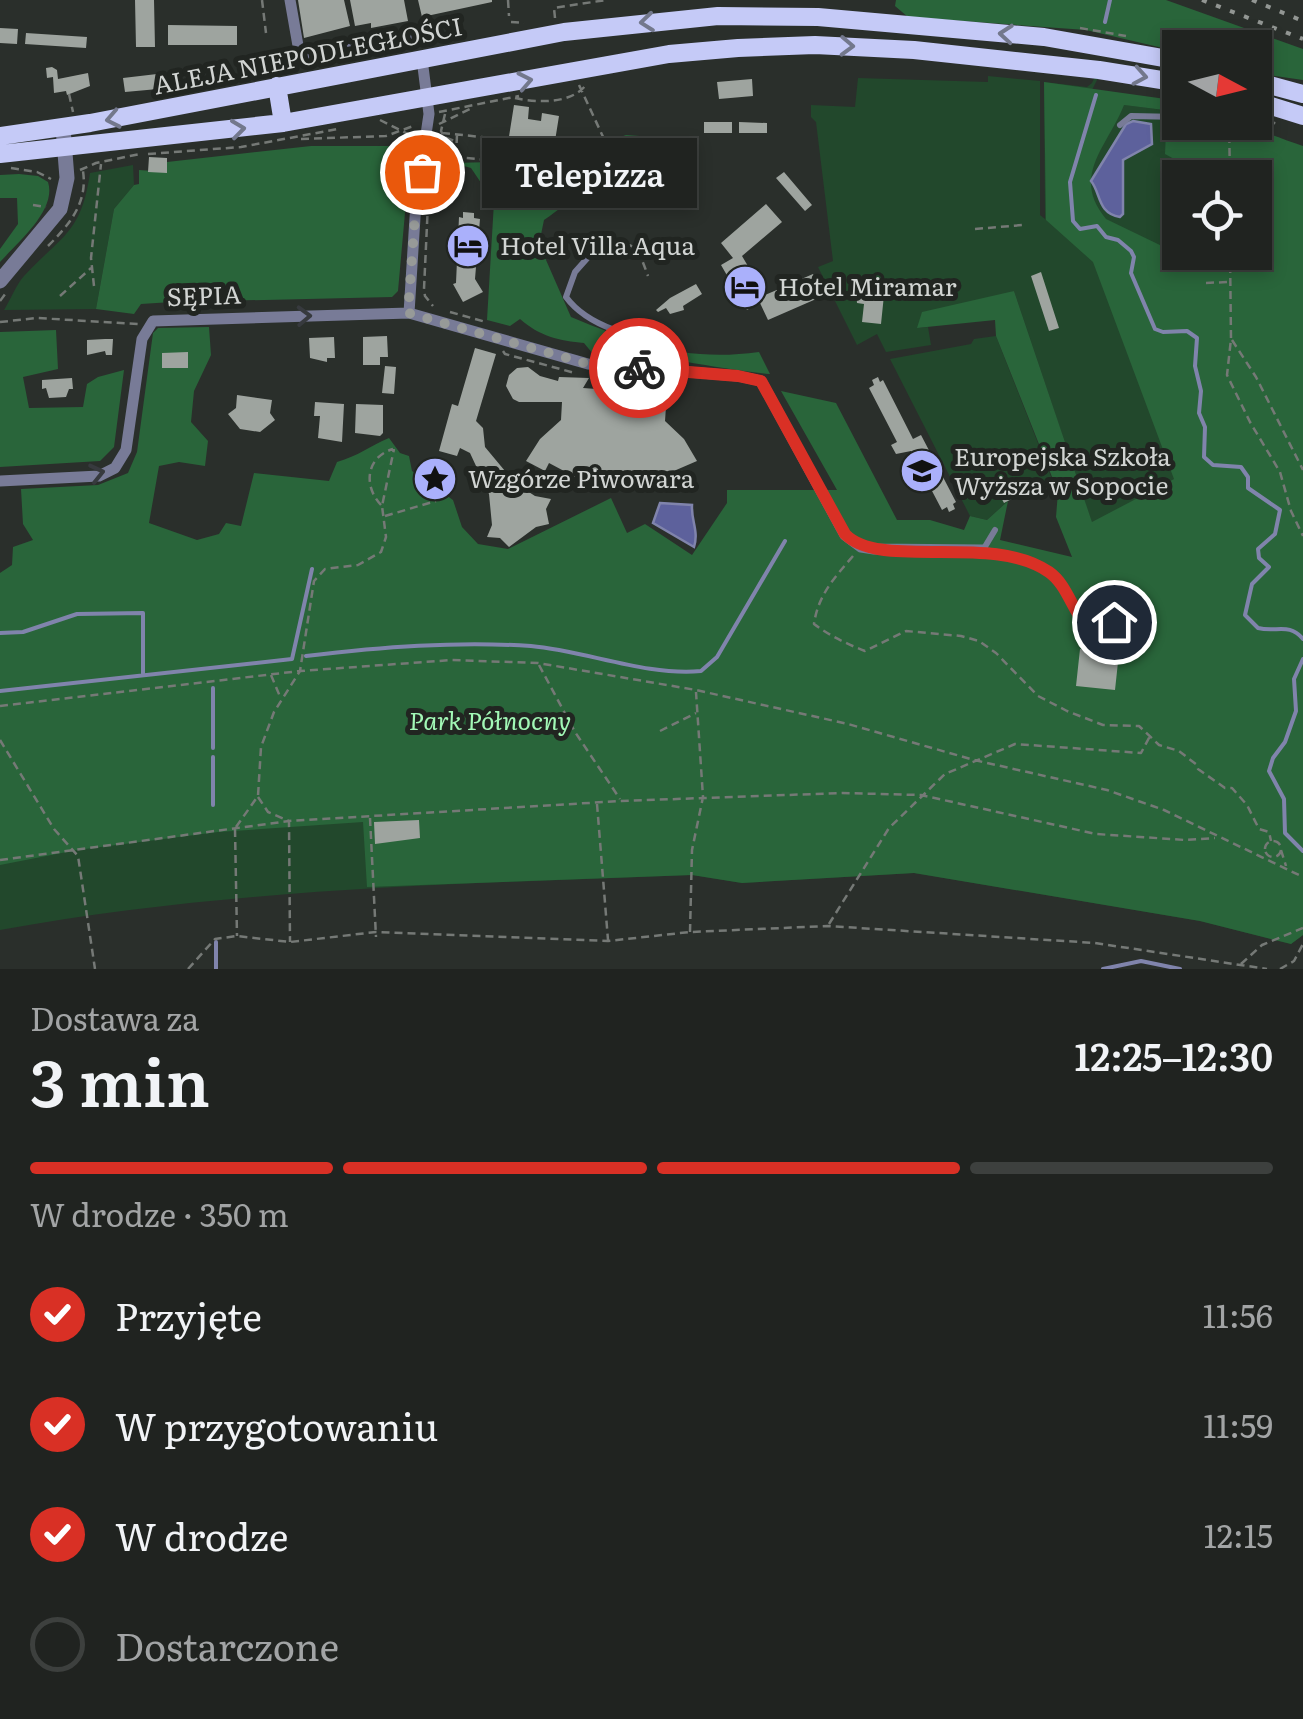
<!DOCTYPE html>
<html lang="pl">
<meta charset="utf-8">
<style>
:root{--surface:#202320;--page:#2d2f2d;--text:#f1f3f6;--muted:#a2a4a5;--line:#3d403e;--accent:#d93025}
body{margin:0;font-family:Literata,serif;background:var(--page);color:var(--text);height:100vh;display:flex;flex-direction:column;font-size:38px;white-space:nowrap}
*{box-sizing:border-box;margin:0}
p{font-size:32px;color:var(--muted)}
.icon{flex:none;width:55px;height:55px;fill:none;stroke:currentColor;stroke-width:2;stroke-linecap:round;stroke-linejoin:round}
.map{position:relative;height:969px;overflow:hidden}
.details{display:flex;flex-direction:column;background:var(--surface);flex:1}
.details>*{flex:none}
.needle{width:65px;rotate:97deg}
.buttons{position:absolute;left:1162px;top:30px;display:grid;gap:20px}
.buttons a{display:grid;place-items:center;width:110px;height:110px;border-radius:0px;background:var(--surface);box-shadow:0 5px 15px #0003,0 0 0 2px var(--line);font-size:50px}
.pin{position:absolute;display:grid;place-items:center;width:85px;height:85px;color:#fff;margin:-42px;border:5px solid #fff;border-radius:50%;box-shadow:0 2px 10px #0007}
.courier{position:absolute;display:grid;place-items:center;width:100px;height:100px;margin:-50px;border:8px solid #d93025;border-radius:50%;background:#fff;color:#222;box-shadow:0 2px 12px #0007}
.bubble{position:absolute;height:70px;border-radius:0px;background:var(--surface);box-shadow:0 5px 15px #0003,0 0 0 2px var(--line);font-size:32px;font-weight:600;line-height:70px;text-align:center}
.overview em{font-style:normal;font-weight:600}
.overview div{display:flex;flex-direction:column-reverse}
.overview{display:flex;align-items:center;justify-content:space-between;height:170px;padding:0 30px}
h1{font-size:65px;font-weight:600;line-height:75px}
.bar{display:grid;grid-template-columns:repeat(4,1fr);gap:15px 10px;align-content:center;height:120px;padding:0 30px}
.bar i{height:12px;border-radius:8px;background:var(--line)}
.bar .current{background:var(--accent)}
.bar p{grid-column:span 4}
ol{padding:0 30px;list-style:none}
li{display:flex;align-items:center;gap:30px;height:110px}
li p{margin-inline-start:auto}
li .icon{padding:10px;border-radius:50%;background:var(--accent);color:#fff;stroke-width:4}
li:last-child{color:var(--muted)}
li i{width:55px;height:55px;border:5px solid var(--line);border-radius:50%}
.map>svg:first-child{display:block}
.green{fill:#22482c}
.forest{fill:#29653a}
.water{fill:#5d619c;stroke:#8084ac;stroke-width:2.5}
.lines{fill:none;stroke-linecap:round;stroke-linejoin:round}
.stream{stroke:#8084ac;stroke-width:4}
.building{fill:#9ea49f}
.path{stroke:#757976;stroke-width:2.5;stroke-dasharray:8 5;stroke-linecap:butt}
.service{stroke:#787b97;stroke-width:6}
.minor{stroke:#787b97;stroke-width:11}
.tertiary{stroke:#787b97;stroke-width:15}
.primary{stroke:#c5caf7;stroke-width:18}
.rail{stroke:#929693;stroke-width:4;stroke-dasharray:5 10;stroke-linecap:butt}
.oneway{stroke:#73788c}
.oneway2{stroke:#373a3e}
.done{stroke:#979a98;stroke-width:10;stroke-dasharray:0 18}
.route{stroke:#d93025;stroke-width:12}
.labels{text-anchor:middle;stroke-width:10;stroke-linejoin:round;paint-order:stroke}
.street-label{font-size:25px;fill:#d1d4d2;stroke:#212521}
.poi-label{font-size:25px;fill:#d1d4d2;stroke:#212521;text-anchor:start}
.park-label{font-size:25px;font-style:italic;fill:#a2f8b6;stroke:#212521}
</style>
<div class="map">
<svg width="1303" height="969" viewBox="0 0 1303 969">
<rect width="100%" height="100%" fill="#2a2f2b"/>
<path class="green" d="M1102,61L1101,72L1087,100L1180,112V122L1218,123V177L1180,178V252L1303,935L1291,944L1200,921L914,873L742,883L692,875C460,884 229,888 0,930V573L12,566L496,555L627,535L993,652L1186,473L1092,523L1014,291L918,328L928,327L931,345L886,352L877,334L857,345L818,267L833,261L816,122L811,117V105L855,107L858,78L988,82V76L1040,81V215L1045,219L1044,82L1087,87L1092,83Z
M133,165L134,185L114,209L96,309L4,310C11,299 16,285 24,276C62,235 81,234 90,173Z
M996,336L1052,479L1008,501L987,520L970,516L890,359L971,344L974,339Z"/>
<path class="forest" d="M896,0H1166L1303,49V80L1255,73V48H1180V52L1086,30L908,17L895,6Z
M1044,82L1180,101V112L1124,105C1108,146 1070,176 1106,219L1164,247L1180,241V252H1255V178L1198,177L1191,168L1165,154L1166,132C1206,105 1262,132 1303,146V935L1291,944L1200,921L914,873L742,883L692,875L367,887L363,822L218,832L77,850L0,865V573L12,565L13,547L33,540L23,524L21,489L98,485L128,473L137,452L153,333L158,328L209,327L211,355L194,391L191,422L208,441L205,466L179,462L159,466L149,523L197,540L219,534L226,523L241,526L254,473L329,481L337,462C358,456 370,446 389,438L400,453L409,456L412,471L453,500L462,527L478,544L508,549L611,498L627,533L645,524L692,555L727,503V490H837L781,391L836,403L897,520H930L964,530L970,516L987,520L1008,501L1000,540L1072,557L1056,517L1058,492L996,336L995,320L917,328L922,312L1014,291L1092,522L1174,479L1093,262L1046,220Z
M626,135L680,139L688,143C670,151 653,152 635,158C601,170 574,200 544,220L539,244L571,317C636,344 687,362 759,352L770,374C709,369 656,352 593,354L584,343C560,341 539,336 520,319L510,326L487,320L494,202L471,168L453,163L491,162L530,169Z
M311,146H411L398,291L392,297L172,302L141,304L134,314L96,309L114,209L134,185L139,184V170L167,172V162Z
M19,174L38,176L48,182C57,210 18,242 0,262V249L18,224L17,198H0V175Z
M56,330L58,369L23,377L29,408L83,407L87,384L98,377L124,370L114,447L100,461L0,467V332Z"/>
<path class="water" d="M1133,121L1151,124L1152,144L1123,160V214L1120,217C1097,213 1101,193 1091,181L1126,124Z
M660,503L692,505C691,521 699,531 694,547L653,523Z"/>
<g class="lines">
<path class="stream" d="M1105,22L1110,0
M1096,95L1070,182L1073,221L1080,229L1097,226L1106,237L1118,240L1131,251L1134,257L1131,273L1155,329L1163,332L1187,331L1197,338L1195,366L1201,391L1199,413L1205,427L1204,457L1213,465L1241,467L1248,477V488L1280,510L1275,534L1258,549L1259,558L1269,567L1252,584L1245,615L1258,628C1276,633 1289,622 1303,639
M0,633L23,632L77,614L143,613V675
M306,656C381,647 456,641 531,646C587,651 645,676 701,671L717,657L785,541
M1303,659L1294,679L1296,711L1285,742L1273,758L1269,771L1284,799L1285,833L1303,851
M0,691L292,659L312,569
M213,748V688
M213,805V757
M216,942V969
M1103,969L1141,961L1180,969"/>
</g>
<path class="building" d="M135,0H154L155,47H136Z
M298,0H344L350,26L304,38Z
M350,0H404L408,21L371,28V23L355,26Z
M418,0H492V2L422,17Z
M168,25L237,26V45H168Z
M0,28L18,29L17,44L0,43Z
M26,33L87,37L86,48L25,44Z
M52,67L57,70L58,79L88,73L90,86L67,95L66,91L54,93L53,77L47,78L46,68Z
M157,74L158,89L125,92L123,78Z
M752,79L753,96L719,99L717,82Z
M514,105L529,107L528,119L541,121L542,113L559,116L555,141L524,139L522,151L507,149Z
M704,122H732V133H704Z
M739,122L767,123V133H739Z
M149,157L167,158V173L148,172Z
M448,171L449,177L451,174L460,180L448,195L437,188L436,174Z
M784,172L812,205L805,211L776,178Z
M766,204L782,222L742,256L765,295L779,289L778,285L781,284L783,287L813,274L823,296L768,320L760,303L747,310L721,265L733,258L721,243Z
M463,212L474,213V218L480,219L475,279L483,292L463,302L453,284L456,283L459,217L463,218Z
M1041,272L1059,328L1049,331L1031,276Z
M860,276L863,279L909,284L907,298L884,295L881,324L862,322L864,304L857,303L856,292Z
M696,284L702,294L683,306L684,310L670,314L666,308L658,312L656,310L670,298Z
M387,336L388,357H380V365H363V337Z
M334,337L335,358H327V362L310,358L309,338Z
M105,339H113L112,355H106L105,351L87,355V340Z
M475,348L496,354L476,421L483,428L485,447L515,483L535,496L551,499L546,509L549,524L536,527L509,547L500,538L487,537L492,525L489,494L470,453L460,448L457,456L439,451L452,404L458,406Z
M188,352V368H162V353Z
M385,366L396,367L394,394L382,393Z
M528,367L540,376L558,381L559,377L589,378L583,388L597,389L598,384L637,386V390L667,392L665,421L684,439L697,461L646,483L632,479V489L592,487L593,477L579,479L549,463L545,471L526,461L540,439L561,420L562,402H519L513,399L506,386L509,375L517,368Z
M878,377L880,382L883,380L913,439L921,435L956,502L953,504L955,509L949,512L947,507L942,510L911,451L896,454L891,445L897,442L869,388L874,385L872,380Z
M72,378L73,389H69L66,397L49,398L46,388L42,389V380Z
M237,395L272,400L270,413L275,420L260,432L240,429L228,414L236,408Z
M315,402L344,404L342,442L318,438L320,416H314Z
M356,404L383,405V433L380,436L355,433Z
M1023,482L1027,491L1004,503L999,494Z
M1080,649L1119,653L1115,690L1076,686Z
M419,820L420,838L375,844L374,822Z"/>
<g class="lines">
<path class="path" d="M262,0L266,33
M508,0L509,16
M555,18L554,8L606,0
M511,22L524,23
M1080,28L1126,36
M579,85L618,169L611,176L601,179
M69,94L73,112
M515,98C538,103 571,104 586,85
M439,112L519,96
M445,114L441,131L444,137L457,142
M1255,118L1278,124
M380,120L414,137
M1229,122L1230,178
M439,124L472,108
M442,133L502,139
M301,139L386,136L416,125
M148,154L241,147L338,129
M456,156L457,135
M11,168L37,172L51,179
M80,170L96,163L140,154
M433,173L455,157L499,161L500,154
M428,203L424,289L425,296L433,306
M33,205L46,207
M975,229L1023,225
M48,246C69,225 88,203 83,171
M601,251C635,239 636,243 648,276
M1230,252L1231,339L1227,375L1250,422L1280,472L1291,511L1303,536
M1206,283L1227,282
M94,286L91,258L101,164
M60,296L91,268
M0,301L6,293
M450,312L486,322
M0,322L37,318L138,324
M1232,340L1256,377L1303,470
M503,351L505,354L575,373
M381,505C363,486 366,457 393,449
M385,516L436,501
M853,556C835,577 818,595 814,624C830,636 847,644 865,651L906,631L961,636L979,641L996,653L1038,696L1067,711L1103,725L1139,726L1159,745L1179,751L1197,765L1198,769L1225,788H1232L1247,805L1259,829L1269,832L1271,841
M539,665L575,732L620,799
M271,675L281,699
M0,706L300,671L452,660L538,663L696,690L848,724L974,760L1107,790L1164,810L1303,877
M660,731L696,713
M0,740L54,829L78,856L95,969
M258,797L268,812L289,821L290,942
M597,804L608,940
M370,818L376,937
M236,827L258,796L261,747L274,712L300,671L314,581L325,569L358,565L381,552L386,537L382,506L394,449
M235,829L237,936
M1265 849a8 8 0 1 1 16 0a8 8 0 1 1-16 0Z
M1281,850L1286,866
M0,860L289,821L621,801L842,793L921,795L1096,834L1185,840L1215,838
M829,924L889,828L945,774L1015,744L1141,753L1150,736
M690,932L692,850L703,797L696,692
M1241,964L1262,945L1303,928
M188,969L215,939L237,936L290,942L376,932L608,941L690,932L828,926L1095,943L1267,969
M1280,969L1294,961L1303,944"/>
<path class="service" d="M1120,125L1131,116L1180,117
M591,254L575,272L566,297C588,327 636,339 671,342L669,369
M995,530L983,550C1008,553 1042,560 1059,580C1069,593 1074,610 1084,623L1097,627L1114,622"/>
<path class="minor" d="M290,0L300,57
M273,60L419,40
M409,313L416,202L429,114L422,59
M0,481L99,476L115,468L126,450L142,339L153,321L409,313L588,364L738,376L761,381L845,535L861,547L874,549L983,550"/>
<path class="tertiary" d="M0,281L60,209L67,178L63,128"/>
<path class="primary" d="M1255,81L1303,94
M277,86L283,123
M1255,101L1303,116
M0,136L90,123L564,32L718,16L818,17L1044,37L1180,61
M0,154L283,123L669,54L738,48L815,45L914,50L1099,70L1180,83"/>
<path class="rail" d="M1202,0L1303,39
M1252,0L1303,21"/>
</g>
<defs><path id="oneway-chevron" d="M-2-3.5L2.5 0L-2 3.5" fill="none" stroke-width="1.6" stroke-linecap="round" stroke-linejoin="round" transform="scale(2.5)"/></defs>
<g class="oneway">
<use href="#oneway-chevron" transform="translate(647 22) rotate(174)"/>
<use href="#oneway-chevron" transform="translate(1006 34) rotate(-175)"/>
<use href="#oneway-chevron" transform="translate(847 46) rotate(2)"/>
<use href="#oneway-chevron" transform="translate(1140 76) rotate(10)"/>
<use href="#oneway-chevron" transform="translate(525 81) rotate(-11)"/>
<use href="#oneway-chevron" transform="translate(113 119) rotate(169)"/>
<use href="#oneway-chevron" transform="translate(238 129) rotate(-7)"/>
</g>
<g class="oneway2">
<use href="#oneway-chevron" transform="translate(304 316) rotate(-2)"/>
<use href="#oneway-chevron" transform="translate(97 473) rotate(-13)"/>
</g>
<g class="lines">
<path class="done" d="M422,172L416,202L408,313L588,364L639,368"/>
<path class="route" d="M639,368L738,376L761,381L845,534C880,571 991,532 1049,572C1066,584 1071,606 1084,623L1097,627L1114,622"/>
</g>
<defs>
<g id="hotel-disc" transform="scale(2.25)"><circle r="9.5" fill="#aab0fb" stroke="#212521"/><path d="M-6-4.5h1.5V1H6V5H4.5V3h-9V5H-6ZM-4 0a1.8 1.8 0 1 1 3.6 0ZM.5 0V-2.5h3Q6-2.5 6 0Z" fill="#111"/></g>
<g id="school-disc" transform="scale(2.25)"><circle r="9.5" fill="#aab0fb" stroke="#212521"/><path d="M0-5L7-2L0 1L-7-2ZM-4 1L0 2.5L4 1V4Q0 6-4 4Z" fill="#111"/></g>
<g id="sight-disc" transform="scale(2.25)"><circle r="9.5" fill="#aab0fb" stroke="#212521"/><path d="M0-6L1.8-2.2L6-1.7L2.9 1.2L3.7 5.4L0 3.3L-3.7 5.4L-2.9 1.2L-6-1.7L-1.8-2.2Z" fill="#111"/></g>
</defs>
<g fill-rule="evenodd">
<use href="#hotel-disc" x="468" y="246"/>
<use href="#hotel-disc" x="745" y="287"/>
<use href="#school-disc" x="922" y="471"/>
<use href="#sight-disc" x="435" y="479"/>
</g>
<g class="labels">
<g class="street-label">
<text transform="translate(308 56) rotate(-11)" y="9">ALEJA NIEPODLEGŁOŚCI</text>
<text transform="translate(204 296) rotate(-2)" y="9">SĘPIA</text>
</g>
<g class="poi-label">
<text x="500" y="255">Hotel Villa Aqua</text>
<text x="778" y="296">Hotel Miramar</text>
<text x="954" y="466">Europejska Szkoła<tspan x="954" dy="29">Wyższa w Sopocie</tspan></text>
<text x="468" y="488">Wzgórze Piwowara</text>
</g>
<g class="park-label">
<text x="490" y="730">Park Północny</text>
</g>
</g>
</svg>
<div class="buttons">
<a><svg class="needle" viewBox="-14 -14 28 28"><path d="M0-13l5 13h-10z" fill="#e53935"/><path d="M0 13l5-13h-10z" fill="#a2a4a5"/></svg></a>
<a><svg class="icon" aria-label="locate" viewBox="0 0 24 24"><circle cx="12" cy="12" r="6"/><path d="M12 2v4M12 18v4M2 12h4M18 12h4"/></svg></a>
</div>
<div class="pin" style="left:422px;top:172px;background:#ea580c"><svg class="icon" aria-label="bag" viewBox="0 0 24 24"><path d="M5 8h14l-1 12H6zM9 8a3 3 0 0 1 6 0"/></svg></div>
<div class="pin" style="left:1114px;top:622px;background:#1f2937"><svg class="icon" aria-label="home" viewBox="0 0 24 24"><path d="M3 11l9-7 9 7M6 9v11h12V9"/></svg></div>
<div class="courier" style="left:639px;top:368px"><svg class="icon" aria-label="bike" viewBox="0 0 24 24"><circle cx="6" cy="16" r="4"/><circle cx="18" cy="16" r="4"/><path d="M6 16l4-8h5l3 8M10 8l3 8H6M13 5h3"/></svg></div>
<div class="bubble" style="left:482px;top:138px;width:215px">Telepizza</div>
</div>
<section class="details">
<div class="overview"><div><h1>3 min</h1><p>Dostawa za</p></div><em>12:25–12:30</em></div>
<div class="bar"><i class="current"></i><i class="current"></i><i class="current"></i><i></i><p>W drodze · 350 m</p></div>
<ol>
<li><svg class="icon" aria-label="check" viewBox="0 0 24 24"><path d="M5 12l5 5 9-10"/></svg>Przyjęte<p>11:56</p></li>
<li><svg class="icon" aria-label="check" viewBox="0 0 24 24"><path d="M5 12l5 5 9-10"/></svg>W przygotowaniu<p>11:59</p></li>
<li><svg class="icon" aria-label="check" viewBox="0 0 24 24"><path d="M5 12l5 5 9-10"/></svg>W drodze<p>12:15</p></li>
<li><i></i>Dostarczone</li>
</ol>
</section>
